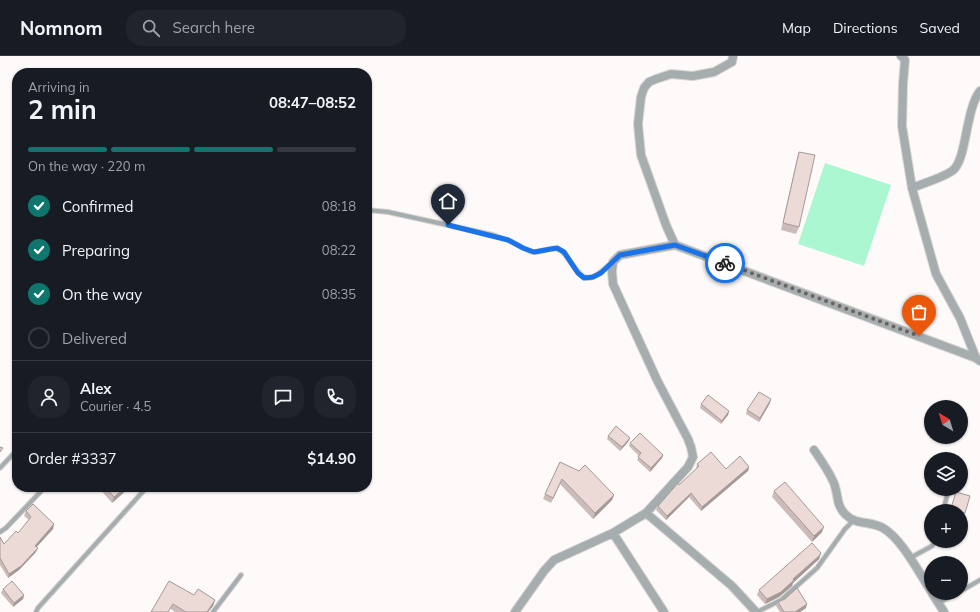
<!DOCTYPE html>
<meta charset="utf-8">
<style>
:root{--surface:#171b24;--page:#20242c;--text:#f1f3f6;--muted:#9ea1a6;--line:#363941;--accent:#0f766e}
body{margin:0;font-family:Mulish,sans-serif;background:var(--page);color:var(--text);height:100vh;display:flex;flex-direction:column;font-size:15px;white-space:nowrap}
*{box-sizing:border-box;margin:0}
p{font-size:13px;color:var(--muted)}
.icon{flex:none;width:22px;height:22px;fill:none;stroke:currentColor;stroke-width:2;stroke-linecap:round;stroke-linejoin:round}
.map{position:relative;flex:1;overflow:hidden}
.details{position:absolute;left:12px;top:12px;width:360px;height:424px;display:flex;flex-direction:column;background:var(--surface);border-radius:16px;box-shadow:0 1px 3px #0004}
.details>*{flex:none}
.needle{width:26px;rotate:322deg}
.tools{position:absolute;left:924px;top:344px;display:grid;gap:8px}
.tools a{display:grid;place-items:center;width:44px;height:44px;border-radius:50%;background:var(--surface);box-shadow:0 1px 3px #0004;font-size:20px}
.pin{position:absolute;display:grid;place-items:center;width:34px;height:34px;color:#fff;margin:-41px -17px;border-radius:50% 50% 50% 0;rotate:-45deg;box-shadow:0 0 4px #0007}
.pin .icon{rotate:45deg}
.courier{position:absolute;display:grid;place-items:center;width:40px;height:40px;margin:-20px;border:3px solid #1a73e8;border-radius:50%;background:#fff;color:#222;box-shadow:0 1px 5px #0007}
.head em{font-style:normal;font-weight:700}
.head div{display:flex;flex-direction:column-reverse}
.head{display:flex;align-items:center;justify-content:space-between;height:68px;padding:0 16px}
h1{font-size:26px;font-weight:700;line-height:30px}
.bar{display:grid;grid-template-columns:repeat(4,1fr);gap:6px 4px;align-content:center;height:48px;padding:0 16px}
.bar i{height:5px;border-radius:3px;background:var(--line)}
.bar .active{background:var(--accent)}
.bar p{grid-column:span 4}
.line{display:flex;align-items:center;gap:10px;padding:0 16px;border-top:1px solid var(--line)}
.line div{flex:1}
.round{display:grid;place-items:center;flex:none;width:42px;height:42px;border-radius:16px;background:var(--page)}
ol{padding:0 16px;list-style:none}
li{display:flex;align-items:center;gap:12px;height:44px}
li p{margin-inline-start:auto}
li .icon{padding:4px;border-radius:50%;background:var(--accent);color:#fff;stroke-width:4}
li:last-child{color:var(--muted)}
li i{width:22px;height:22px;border:2px solid var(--line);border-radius:50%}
header{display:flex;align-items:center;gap:24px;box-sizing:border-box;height:56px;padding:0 20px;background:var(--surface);border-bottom:1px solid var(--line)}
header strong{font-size:19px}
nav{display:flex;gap:22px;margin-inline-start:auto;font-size:14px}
.search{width:280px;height:36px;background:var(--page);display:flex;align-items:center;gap:10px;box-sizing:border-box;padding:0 14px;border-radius:16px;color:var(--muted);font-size:15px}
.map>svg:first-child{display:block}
.green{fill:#aaf7d2}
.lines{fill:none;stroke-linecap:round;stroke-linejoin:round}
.service-casing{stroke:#d9d5d4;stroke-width:6}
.minor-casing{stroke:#d9d5d4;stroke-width:10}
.service{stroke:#a5adae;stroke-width:4}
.minor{stroke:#a5adae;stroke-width:8}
.wall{fill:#cbbbb9}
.shaded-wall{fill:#a59996}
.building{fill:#ecdad7;stroke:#a59996}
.done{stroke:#696462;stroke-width:4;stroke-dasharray:0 7.2}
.route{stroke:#1a73e8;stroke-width:5}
</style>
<header>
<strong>Nomnom</strong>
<div class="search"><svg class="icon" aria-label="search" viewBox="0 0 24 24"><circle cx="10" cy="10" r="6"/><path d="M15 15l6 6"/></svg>Search here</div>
<nav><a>Map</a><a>Directions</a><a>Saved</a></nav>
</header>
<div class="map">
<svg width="980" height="556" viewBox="0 0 980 556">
<rect width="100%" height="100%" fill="#fdfaf9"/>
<path class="green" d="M825,107L891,129L864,210L798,188Z"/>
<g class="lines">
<g class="service-casing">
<path id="service" d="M367,154L388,156L493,179C498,181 503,182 508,184C516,187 524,194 533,196C541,197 551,190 558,193C563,195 566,199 569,204C585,228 590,227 611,207
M0,412L17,394
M943,455L948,436
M0,476L6,472L45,431
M910,502L932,490L936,485
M961,535L980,524
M938,547L957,537
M36,556L38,552L147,431
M213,556L241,519
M757,556L781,544L817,512L845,473L853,465"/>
</g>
<g class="minor-casing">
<path id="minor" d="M901,0L905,4L903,28L902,70L912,132L936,218L960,262L976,302
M912,132C924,127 942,122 952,115C967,105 965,54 980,35
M675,189L666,169L641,99L638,68L641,41L644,32L649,26L656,23L671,18L693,20L714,16L732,6L733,0
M814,394C821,404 828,414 833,425C839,437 835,449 846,459C856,469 871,465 883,472C902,483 919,517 931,535
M646,457L732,530L756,556
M613,477L664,556
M932,537L944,556
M515,556L544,515L554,504L613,477L646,457L688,411L693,401L691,391L688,383L657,324L613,228L612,215L613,206L620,199L675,189L976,302L980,305"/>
</g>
<use href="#service" class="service"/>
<use href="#minor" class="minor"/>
</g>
<path class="wall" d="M799,96V171L796,178L781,174L797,103Z
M770,347L759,366L746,358L747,354Z
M701,348L729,355L728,359L721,368L700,352Z
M608,380L630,382L628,386L620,395L607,383Z
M630,387L663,399L662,402L650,416L637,404L639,400L629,390Z
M560,406L614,439L612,444L593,463L560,428L551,447L543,443L545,438Z
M697,408L726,413L749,411L748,415L701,455L689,441L666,464L656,454L658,450L696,413Z
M100,431H130L112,447L100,433Z
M774,435L822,476L812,486L772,441Z
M956,436L970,440L964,460L961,459V455H950Z
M26,455L54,468L53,473L36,491V496L19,514L8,522L0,509V481L4,488L18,477L29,464L24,460Z
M821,497L819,503L817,505L793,527L792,530L779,541L765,548L757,539L759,534Z
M3,533L24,539L23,543L13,551L1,537Z
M194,539L215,544L213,550L208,556H175L171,553L151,556Z
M778,546L806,552L800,556H780L776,550Z"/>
<path class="shaded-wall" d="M771,343L770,347L759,366L760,362Z
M729,355L728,359L721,368L722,365Z
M630,382L628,386L620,395L622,391Z
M663,399L662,402L650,416L651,412Z
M749,411L748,415L701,455L702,451Z
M562,423L560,428L551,447L553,442Z
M126,431H130L112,447L114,441Z
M691,437L689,441L666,464L667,460Z
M614,439L612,444L593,463L595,457Z
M54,468L53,473L34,494L35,490Z
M824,471L822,476L812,486L814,480Z
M38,492L36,496L19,514L8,522L9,518Z
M821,497L819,503L817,505L793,527L792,530L779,541L765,548L767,543Z
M24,539L23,543L13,551L14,547Z
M215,544L213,550L208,556H207Z
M807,548L806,552L800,556H795Z"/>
<path class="building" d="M799,96L815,99L799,171L783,167Z
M759,336L771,343L760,362L747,354Z
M708,339L729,355L722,365L701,348Z
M616,370L630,382L622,391L608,380Z
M640,377L663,399L651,412L638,401L641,397L630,387Z
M0,391L3,392L0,396Z
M711,396L726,413L740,400L749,411L702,451L691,437L667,460L658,450L678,427L679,429L699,410L697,408Z
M560,406L579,415L585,409L614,439L595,457L562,423L553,442L545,438Z
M785,426L824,471L814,480L774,435Z
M105,431H126L114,441Z
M956,436L970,440L965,457L951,452Z
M33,448L54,468L35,490L38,492L21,510L9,518L0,502V481L4,488L16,475L18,477L31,461L26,455Z
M812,487L821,497L819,500L793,523L794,524L781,536L767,543L759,534Z
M12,525L24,539L14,547L3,533Z
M169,525L194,539L198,533L215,544L207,556H186L173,548L168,556H151Z
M797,532L807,548L795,556H784L778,546L785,543Z"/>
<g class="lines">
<path class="done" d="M725,207L919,280"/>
<path class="route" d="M448,169L508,184L523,192L534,196L557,192L564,196L578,217L584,222L593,221L601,217L620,199L675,189L725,207"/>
</g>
</svg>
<div class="tools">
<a><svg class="needle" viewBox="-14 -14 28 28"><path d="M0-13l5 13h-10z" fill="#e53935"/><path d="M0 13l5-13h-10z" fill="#9ea1a6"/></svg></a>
<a><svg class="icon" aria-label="layers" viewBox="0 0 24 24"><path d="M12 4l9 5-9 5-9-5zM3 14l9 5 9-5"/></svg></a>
<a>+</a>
<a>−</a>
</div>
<div class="pin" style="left:919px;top:280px;background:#ea580c"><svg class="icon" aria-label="bag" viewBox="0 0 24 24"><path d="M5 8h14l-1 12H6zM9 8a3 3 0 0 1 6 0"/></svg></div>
<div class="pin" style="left:448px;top:169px;background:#1f2937"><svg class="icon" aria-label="home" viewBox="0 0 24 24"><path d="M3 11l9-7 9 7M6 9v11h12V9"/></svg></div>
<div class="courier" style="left:725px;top:207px"><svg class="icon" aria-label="bike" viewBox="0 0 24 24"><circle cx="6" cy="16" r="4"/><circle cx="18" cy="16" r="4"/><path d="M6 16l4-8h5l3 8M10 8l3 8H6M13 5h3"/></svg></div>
<section class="details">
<div class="head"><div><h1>2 min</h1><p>Arriving in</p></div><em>08:47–08:52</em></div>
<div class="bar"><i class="active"></i><i class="active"></i><i class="active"></i><i></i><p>On the way · 220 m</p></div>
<ol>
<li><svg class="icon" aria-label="check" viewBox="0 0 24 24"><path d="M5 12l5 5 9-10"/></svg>Confirmed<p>08:18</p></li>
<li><svg class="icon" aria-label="check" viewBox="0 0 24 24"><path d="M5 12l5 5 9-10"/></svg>Preparing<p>08:22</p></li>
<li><svg class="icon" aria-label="check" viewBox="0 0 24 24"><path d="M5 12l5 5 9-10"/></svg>On the way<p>08:35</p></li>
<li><i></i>Delivered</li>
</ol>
<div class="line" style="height:72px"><a class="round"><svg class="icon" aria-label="person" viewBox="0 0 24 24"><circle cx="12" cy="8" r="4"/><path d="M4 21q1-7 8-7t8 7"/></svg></a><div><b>Alex</b><p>Courier · 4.5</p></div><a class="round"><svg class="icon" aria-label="chat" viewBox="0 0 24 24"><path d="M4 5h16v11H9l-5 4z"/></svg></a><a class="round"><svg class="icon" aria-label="phone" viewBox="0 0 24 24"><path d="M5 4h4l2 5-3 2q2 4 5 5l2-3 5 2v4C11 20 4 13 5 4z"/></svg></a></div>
<div class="line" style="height:52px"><div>Order #3337</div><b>$14.90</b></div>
</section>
</div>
